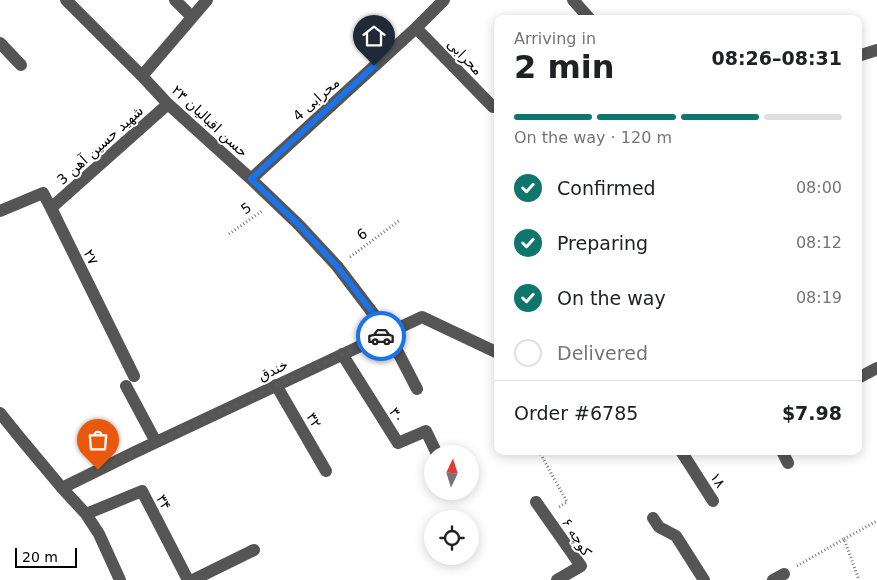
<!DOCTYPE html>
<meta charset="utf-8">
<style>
:root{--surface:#fff;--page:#f6f6f6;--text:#202124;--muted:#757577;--line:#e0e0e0;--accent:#0f766e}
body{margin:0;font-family:"DejaVu Sans",Vazirmatn,sans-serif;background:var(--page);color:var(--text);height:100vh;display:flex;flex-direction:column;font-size:19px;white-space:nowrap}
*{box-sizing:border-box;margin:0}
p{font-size:16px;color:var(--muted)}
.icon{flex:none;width:28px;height:28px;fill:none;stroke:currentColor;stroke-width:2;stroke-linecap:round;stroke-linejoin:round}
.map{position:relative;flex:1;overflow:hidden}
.details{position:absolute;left:494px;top:15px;width:368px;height:440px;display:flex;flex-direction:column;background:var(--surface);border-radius:10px;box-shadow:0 2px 12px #0003}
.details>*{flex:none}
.needle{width:32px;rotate:4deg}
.fabs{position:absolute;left:424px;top:445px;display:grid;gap:10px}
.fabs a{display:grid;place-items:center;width:55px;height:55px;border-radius:50%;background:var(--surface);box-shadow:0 2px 12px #0003;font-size:25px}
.scale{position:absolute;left:15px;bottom:12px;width:62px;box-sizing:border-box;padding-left:5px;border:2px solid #000;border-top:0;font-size:14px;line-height:18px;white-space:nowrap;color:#000;-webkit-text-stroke:4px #fff;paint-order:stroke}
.pin{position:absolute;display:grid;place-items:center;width:42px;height:42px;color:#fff;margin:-51px -21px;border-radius:50% 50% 50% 0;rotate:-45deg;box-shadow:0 0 5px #0007}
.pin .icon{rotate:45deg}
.courier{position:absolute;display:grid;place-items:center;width:50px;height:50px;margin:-25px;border:4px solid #1a73e8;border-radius:50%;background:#fff;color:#222;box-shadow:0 1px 6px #0007}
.headline em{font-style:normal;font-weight:700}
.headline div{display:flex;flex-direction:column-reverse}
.headline{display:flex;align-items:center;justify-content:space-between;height:85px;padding:0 20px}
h1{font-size:32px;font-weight:700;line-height:38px}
.bar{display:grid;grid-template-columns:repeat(4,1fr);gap:8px 5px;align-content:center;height:60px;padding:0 20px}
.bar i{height:6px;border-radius:4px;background:var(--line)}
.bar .selected{background:var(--accent)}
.bar p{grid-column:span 4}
.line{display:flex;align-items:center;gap:12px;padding:0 20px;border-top:1px solid var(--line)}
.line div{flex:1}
ol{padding:0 20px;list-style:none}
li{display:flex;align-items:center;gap:15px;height:55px}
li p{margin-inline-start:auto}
li .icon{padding:5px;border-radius:50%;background:var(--accent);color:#fff;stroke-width:4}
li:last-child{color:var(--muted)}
li i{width:28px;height:28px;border:2px solid var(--line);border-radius:50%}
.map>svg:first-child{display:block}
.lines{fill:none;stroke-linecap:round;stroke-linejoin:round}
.path{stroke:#777;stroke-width:3;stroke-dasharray:1 2.5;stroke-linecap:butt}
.minor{stroke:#555;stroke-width:12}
.done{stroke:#595959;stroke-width:5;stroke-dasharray:0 9}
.route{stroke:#1a73e8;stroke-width:6}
.labels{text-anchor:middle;stroke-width:4;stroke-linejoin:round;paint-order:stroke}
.street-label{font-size:14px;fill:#000;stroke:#fff}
</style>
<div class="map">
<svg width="877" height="580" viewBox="0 0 877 580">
<rect width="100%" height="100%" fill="#fff"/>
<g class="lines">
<path class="path" d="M229,234L262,211
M350,257L400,220
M539,451L567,502L559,507
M844,539L877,521
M797,566L844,539L859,580"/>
<path class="minor" d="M66,0L142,76L168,104L251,179L299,225L337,266L388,333L417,389
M175,0L192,17
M573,0L590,19
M416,28L493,107
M0,43L21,65
M858,56L877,50
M142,76L207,0
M251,179L416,28L444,0
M51,208L168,104
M0,211L43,193L51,208L134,376
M342,354L398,443L426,431L437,454
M858,378L877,368
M276,385L326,471
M126,386L156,442
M0,413L21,439L62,488L86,514L99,534L120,580
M681,451L713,501
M782,451L788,463
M62,488L133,453L422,317L498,353
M536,502L581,566L557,580
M86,514L142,491L188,580
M653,518L659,527L676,536L704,580
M193,580L254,550
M773,580L784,574"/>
</g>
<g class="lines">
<path class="done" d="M98,470L381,336"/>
<path class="route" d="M374,66L251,179L299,225L337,266L388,333L381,336"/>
</g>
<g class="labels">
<g class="street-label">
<text transform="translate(465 57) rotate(45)" y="5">محرابی</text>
<text transform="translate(316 99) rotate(-42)" y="5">محرابی 4</text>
<text transform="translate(210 121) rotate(43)" y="5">۲۳ حسن اقبالیان</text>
<text transform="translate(100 145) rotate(-42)" y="5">شهید حسین آهن 3</text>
<text transform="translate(246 208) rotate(-35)" y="5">5</text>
<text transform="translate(362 234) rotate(-36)" y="5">6</text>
<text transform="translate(91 257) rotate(64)" y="5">۲۷</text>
<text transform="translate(273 370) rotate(-25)" y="5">خندق</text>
<text transform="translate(397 415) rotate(58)" y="5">۳۰</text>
<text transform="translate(314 420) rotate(60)" y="5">۳۲</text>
<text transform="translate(718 480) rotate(57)" y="5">۱۸</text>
<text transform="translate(164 502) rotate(62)" y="5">۳۴</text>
<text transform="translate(577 537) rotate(58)" y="5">کوچه ۶</text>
</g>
</g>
</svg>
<div class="fabs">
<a><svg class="needle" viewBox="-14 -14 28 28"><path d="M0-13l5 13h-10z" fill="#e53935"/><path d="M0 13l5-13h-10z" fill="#757577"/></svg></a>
<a><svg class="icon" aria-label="locate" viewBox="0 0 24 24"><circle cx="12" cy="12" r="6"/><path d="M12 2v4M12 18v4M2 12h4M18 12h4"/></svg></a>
</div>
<div class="scale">20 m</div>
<div class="pin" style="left:98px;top:470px;background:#ea580c"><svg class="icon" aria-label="bag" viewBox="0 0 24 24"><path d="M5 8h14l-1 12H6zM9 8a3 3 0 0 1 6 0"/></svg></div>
<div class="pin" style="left:374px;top:66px;background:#1f2937"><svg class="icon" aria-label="home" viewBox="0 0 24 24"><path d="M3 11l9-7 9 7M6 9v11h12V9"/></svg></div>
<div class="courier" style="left:381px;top:336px"><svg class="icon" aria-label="car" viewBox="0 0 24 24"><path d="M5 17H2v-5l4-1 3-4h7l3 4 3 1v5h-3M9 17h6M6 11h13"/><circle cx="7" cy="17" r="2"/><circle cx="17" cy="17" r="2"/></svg></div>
<section class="details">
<div class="headline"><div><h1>2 min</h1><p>Arriving in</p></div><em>08:26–08:31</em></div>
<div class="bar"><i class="selected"></i><i class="selected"></i><i class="selected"></i><i></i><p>On the way · 120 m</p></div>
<ol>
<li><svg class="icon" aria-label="check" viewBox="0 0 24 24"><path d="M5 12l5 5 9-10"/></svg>Confirmed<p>08:00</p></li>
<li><svg class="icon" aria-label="check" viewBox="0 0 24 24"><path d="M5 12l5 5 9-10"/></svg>Preparing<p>08:12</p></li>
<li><svg class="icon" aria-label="check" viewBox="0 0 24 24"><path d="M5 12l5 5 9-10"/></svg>On the way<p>08:19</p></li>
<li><i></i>Delivered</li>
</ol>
<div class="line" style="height:65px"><div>Order #6785</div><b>$7.98</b></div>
</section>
</div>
